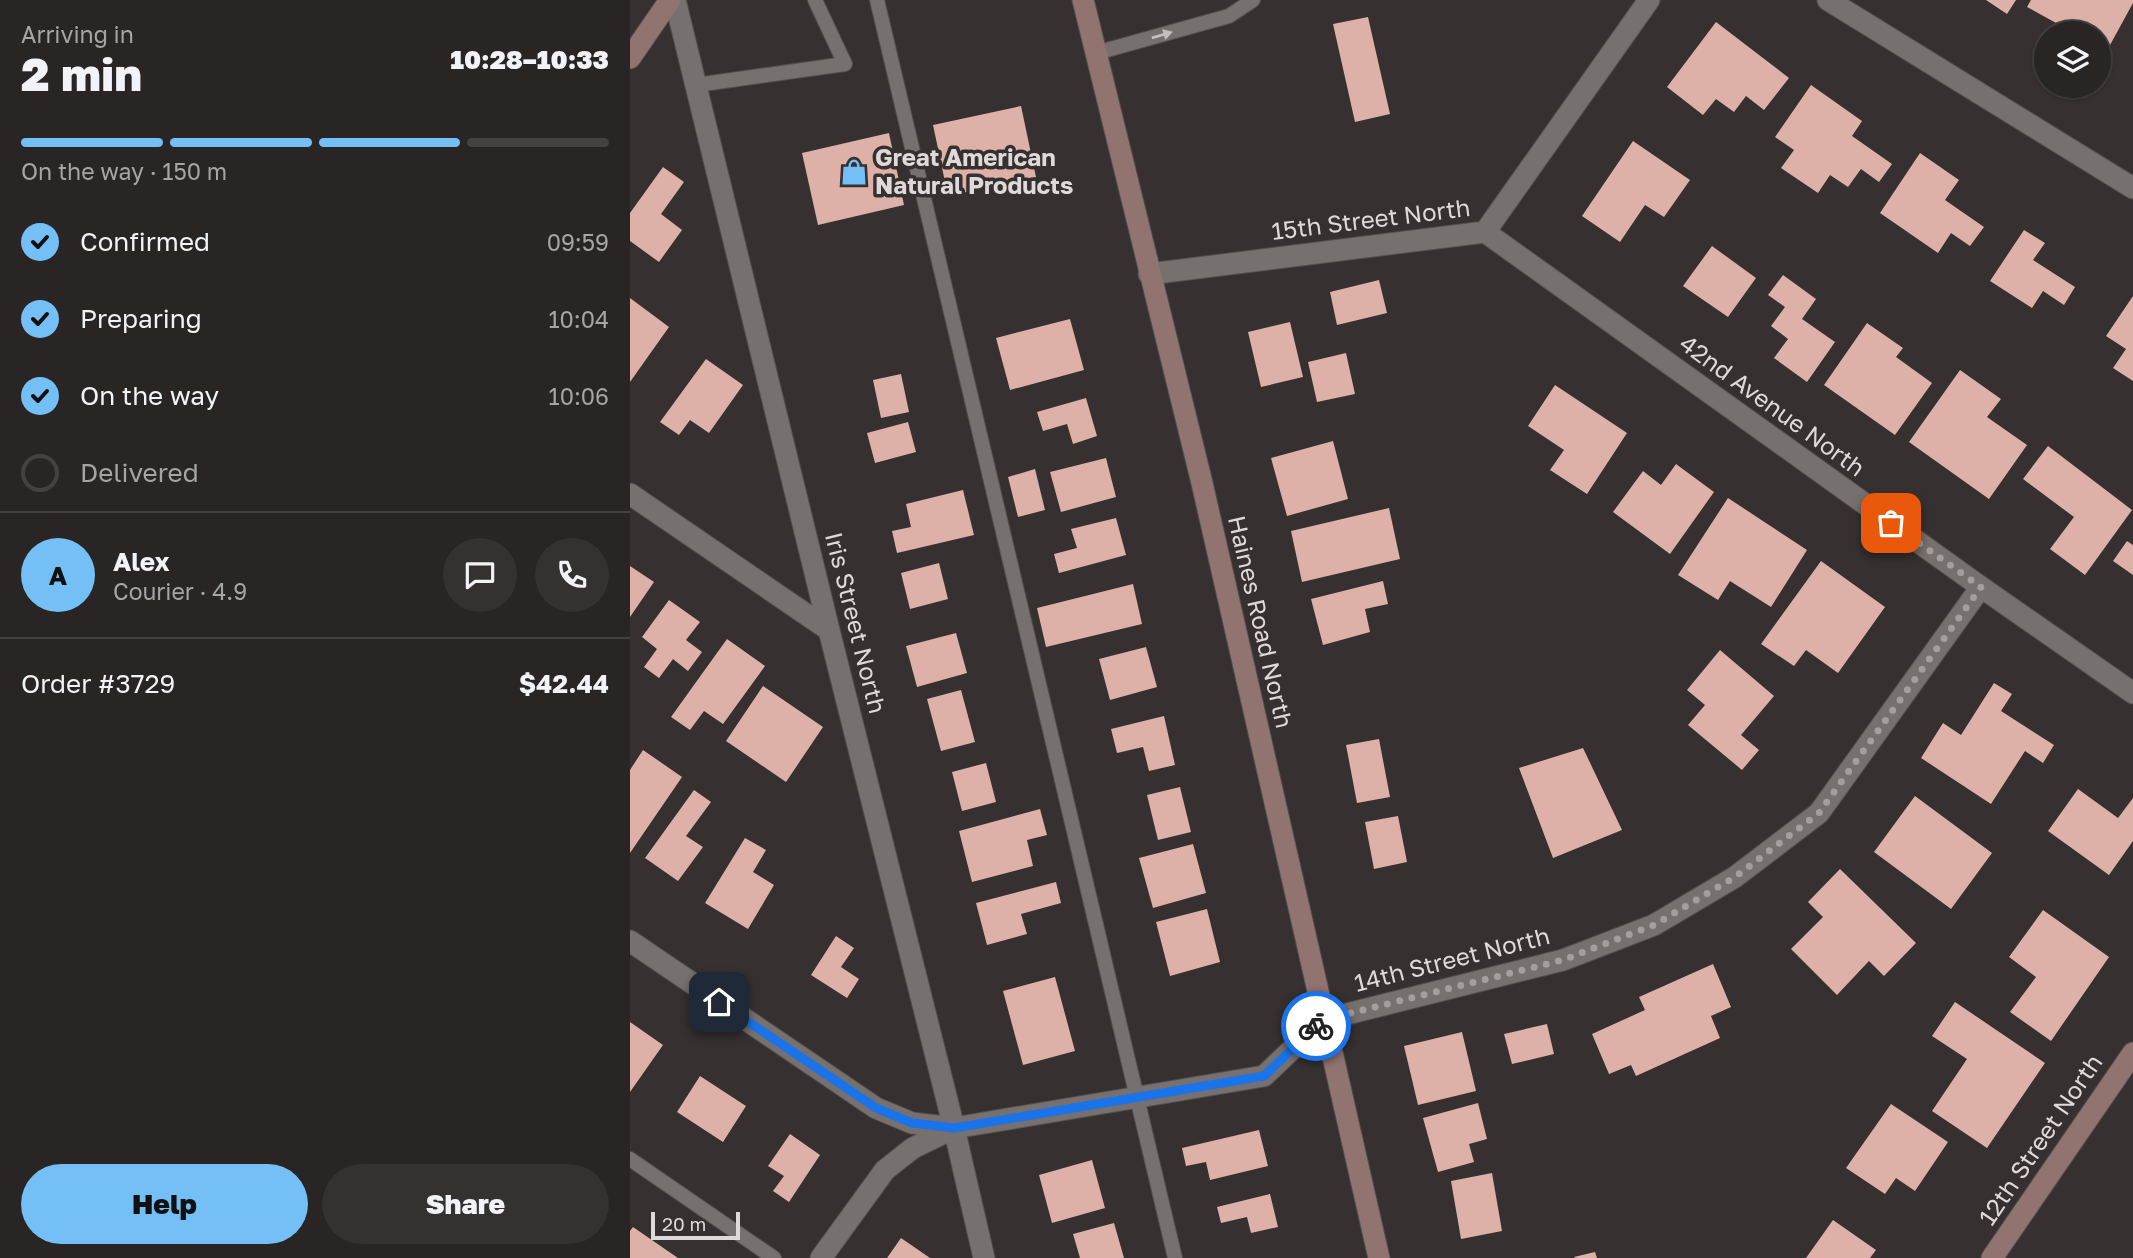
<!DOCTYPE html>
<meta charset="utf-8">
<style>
:root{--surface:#282524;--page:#343131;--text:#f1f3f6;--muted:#a5a5a6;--line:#444241;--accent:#74c0f6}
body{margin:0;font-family:"Golos Text",sans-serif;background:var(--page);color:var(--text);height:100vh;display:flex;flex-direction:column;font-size:26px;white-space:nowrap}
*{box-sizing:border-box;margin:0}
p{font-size:23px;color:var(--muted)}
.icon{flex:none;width:38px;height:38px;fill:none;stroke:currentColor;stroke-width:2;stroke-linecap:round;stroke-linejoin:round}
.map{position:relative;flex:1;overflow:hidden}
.drawer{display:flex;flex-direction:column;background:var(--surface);width:630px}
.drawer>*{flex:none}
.buttons{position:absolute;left:1404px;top:21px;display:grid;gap:14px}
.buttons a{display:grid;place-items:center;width:77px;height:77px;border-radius:50%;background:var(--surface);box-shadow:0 2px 5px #0004,0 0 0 2px var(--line);font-size:35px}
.scale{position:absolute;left:21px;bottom:18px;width:89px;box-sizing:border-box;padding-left:7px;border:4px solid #dddad9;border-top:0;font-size:19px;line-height:24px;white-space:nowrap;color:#dddad9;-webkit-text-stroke:5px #363130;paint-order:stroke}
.pin{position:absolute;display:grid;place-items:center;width:60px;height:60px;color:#fff;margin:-30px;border-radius:14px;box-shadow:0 4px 10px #0006}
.courier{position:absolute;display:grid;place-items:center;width:70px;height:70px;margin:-35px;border:5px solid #1a73e8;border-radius:50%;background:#fff;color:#222;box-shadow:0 2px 9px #0007}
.head em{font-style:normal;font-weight:800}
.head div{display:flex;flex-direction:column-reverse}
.head{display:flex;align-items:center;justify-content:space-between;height:119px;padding:0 21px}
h1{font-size:46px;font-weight:800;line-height:52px}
.bar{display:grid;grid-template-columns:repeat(4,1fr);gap:10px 7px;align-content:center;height:84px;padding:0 21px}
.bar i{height:9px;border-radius:5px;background:var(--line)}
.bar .current{background:var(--accent)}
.bar p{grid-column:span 4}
.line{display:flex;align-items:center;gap:18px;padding:0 21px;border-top:2px solid var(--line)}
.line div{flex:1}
.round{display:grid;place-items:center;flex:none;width:74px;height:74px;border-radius:37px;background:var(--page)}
ol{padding:0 21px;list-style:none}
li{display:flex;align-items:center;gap:21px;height:77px}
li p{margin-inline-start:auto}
li .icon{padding:7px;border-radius:50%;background:var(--accent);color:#111;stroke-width:4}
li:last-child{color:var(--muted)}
li i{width:38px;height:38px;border:4px solid var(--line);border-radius:50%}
.action{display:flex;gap:14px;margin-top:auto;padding:14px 21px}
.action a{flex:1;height:80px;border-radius:42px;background:var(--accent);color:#111;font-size:28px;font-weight:800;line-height:80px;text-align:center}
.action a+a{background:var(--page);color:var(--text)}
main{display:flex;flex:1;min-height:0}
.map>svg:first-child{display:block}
.building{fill:#ddb0a8}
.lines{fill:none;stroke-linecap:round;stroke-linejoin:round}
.lane-casing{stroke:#534f4e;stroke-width:16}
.street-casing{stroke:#534f4e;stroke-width:23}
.secondary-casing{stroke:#534f4e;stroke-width:23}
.lane{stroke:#76706f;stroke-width:14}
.street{stroke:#76706f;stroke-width:21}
.secondary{stroke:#91746f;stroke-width:21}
.oneway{fill:#c3c0be}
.done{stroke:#a39f9e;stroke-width:7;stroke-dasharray:0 12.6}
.route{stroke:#1a73e8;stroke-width:9}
.labels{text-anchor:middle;stroke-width:7;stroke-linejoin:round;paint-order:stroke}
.poi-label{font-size:24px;font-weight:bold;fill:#dddad9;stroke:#363130;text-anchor:start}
.street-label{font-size:24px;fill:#dddad9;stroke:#363130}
</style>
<main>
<section class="drawer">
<div class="head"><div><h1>2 min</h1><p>Arriving in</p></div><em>10:28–10:33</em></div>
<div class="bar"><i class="current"></i><i class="current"></i><i class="current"></i><i></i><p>On the way · 150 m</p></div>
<ol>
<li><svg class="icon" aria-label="check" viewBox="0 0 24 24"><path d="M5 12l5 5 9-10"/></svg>Confirmed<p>09:59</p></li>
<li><svg class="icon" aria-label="check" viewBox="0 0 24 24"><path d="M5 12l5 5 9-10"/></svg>Preparing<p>10:04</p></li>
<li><svg class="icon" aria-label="check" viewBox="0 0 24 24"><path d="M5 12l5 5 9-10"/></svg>On the way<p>10:06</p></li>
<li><i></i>Delivered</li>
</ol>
<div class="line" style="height:126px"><b class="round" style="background:var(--accent);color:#111">A</b><div><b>Alex</b><p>Courier · 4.9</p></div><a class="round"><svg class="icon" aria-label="chat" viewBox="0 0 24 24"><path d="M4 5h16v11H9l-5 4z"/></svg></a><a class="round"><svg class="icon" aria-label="phone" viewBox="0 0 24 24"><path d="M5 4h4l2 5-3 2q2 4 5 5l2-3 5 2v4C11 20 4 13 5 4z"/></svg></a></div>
<div class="line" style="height:91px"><div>Order #3729</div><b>$42.44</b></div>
<div class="action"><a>Help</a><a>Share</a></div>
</section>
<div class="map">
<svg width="1503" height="1258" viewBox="0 0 1503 1258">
<rect width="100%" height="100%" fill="#363130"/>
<path class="building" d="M1356,0H1386L1377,14Z
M1401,0H1503V3L1468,67V33H1435L1437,29L1397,7Z
M738,17L760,114L725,122L703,24Z
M1086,22L1159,78L1134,110L1116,96L1104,112L1086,99L1073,115L1037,87Z
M1181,85L1232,121L1222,136L1262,164L1249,182L1231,169L1218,187L1200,175L1188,193L1151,168L1164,150L1145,137Z
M391,106L406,177L318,196L303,125Z
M259,133L274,205L188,225L172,153Z
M1003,141L1060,180L1034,217L1015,205L990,242L952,216Z
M1290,153L1329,180L1315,200L1354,227L1340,246L1321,233L1308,253L1250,213Z
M33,167L54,182L31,214L52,230L29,262L0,241V213Z
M1394,230L1415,243L1403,260L1445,287L1434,305L1413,291L1402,308L1360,281Z
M1082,246L1126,278L1098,317L1053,286Z
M1153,275L1186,299L1172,319L1205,342L1177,382L1144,358L1158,339L1141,326L1155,307L1138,295Z
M749,280L757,313L707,325L700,292Z
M1503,296V381L1483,368L1496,349L1476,336Z
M0,298L39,327L0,382Z
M440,319L454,370L380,390L366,338Z
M660,322L673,377L631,387L618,332Z
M1237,323L1273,348L1266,357L1302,383L1265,435L1194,385Z
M716,353L725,394L687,402L678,362Z
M76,359L113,385L79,433L60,420L49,435L30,422Z
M1330,370L1371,399L1357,417L1397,445L1359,499L1279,442Z
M271,374L279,412L251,418L243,380Z
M925,385L997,433L957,494L920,470L934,450L898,426Z
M456,398L467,436L443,444L437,424L413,431L407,412Z
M278,422L286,452L245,463L237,433Z
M703,441L718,499L657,516L641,458Z
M1418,446L1502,510L1455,575L1420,549L1444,517L1393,479Z
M476,458L486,497L431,512L420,472Z
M1046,464L1084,492L1040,554L983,512L1013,471L1031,485Z
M405,469L415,510L388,517L378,477Z
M333,490L344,535L267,553L262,531L281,527L276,504Z
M1098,498L1177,550L1141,607L1100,581L1088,600L1048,575Z
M759,508L770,559L672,582L661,531Z
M486,518L496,555L429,573L424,554L447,548L441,529Z
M1497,541L1503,545V575L1483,561Z
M1191,561L1255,607L1208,673L1176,650L1164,666L1131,644Z
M309,563L318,599L280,609L271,573Z
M0,566L24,582L0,617Z
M753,581L758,604L735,609L740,632L693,645L681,599Z
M503,584L512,624L416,647L407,608Z
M39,600L70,622L56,640L72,652L58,671L43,659L29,678L14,667L27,649L12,637Z
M326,633L337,673L287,687L276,646Z
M97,639L135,666L93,724L74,711L60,730L41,717Z
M516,647L527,687L480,700L469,659Z
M1090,650L1144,696L1111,735L1129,750L1112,770L1058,725L1075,705L1057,690Z
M1364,683L1382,694L1371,711L1424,745L1413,763L1395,751L1361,804L1291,758L1313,723L1331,735Z
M133,686L193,727L156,782L96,741Z
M331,690L345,742L311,751L297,699Z
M534,716L545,765L519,771L513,747L487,753L481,729Z
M749,739L760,797L727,803L716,745Z
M953,748L992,830L923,858L889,768Z
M13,750L52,777L0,853V770Z
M356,763L366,802L332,811L322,772Z
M550,787L561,832L528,840L517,795Z
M1448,789L1488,818L1503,798V841L1479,875L1418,831Z
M64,790L81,802L56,836L73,847L48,881L15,858Z
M1285,796L1362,853L1321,909L1244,852Z
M410,809L417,835L397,840L403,866L342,882L329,831Z
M768,816L777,862L744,869L735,822Z
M115,838L136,850L123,872L144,885L118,929L75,903Z
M563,844L576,893L523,908L509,858Z
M1210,869L1286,943L1254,976L1239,961L1207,995L1161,949L1193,917L1178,902Z
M426,882L431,903L391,914L397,934L357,945L346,903Z
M577,909L590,962L540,976L526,922Z
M1413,910L1479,957L1421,1041L1380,1012L1406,977L1379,957Z
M206,936L224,948L211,967L229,979L217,998L181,975Z
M1083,964L1101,1007L1081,1016L1090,1038L1006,1076L1001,1065L979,1074L962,1034L1015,1010L1009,997Z
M425,977L445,1051L393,1065L373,991Z
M1325,1002L1415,1063L1357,1148L1302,1111L1337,1059L1302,1036Z
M0,1022L33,1045L0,1092Z
M917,1024L924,1054L882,1064L874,1034Z
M832,1032L846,1091L788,1105L774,1046Z
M70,1076L116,1106L93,1142L47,1112Z
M848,1103L857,1139L839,1144L844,1162L808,1172L793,1118Z
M1261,1104L1318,1142L1285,1191L1266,1178L1255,1194L1216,1168Z
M629,1130L638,1166L580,1180L576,1162L556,1166L552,1148Z
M160,1134L190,1155L159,1202L143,1191L154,1176L138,1166Z
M462,1160L475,1208L422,1223L409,1175Z
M862,1173L872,1231L831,1239L821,1181Z
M640,1194L648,1227L621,1233L617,1217L591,1223L587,1207Z
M1203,1220L1246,1250L1240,1258H1176Z
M484,1223L494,1258H450L443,1234Z
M3,1227L48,1258H0V1231Z
M271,1238L300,1258H257Z
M965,1252L967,1258H945L944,1257Z"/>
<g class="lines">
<g class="lane-casing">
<path id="lane" d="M247,0L545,1258
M466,53L599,16L623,0
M66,85L215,64L185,0
M0,1159L144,1258"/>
</g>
<g class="street-casing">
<path id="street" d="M45,0L199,630L324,1128L354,1258
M1198,0L1503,188
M855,232L1351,587L1503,693
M519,274L855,232L1019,0
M0,494L199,630
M0,941L246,1108L282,1123L324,1128
M191,1258L255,1170L283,1148L324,1128L634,1076L693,1020L933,960L1024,925L1105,877L1189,813L1351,587"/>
</g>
<g class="secondary-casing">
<path id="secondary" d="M453,0L572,483L749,1258
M0,58L40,0
M1362,1258L1503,1053"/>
</g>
<use href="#lane" class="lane"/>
<use href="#street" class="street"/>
<use href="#secondary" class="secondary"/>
</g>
<defs><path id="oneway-solid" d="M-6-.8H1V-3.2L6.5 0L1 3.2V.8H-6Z" transform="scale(1.75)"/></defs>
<use class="oneway" href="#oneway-solid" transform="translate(532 35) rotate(-16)"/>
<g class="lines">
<path class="done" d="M686,1026L693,1020L933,960L1024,925L1105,877L1189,813L1351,587L1261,523"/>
<path class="route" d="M89,1002L246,1108L282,1123L324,1128L634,1076L686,1026"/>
</g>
<defs>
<g id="shop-bare" transform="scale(2.1)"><path d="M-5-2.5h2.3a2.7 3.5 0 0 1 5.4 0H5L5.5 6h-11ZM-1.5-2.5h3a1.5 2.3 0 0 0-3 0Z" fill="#74c0f6" stroke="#363130" stroke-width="2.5" paint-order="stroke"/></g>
</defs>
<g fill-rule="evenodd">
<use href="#shop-bare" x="224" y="172"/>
</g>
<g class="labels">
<g class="poi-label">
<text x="245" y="166">Great American<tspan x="245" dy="28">Natural Products</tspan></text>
</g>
<g class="street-label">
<text transform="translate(741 220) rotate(-7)" y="8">15th Street North</text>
<text transform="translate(1142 406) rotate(36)" y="8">42nd Avenue North</text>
<text transform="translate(630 622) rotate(77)" y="8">Haines Road North</text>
<text transform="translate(225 623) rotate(76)" y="8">Iris Street North</text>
<text transform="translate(822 960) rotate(-14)" y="8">14th Street North</text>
<text transform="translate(1411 1140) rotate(-56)" y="8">12th Street North</text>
</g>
</g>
</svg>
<div class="buttons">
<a><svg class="icon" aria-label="layers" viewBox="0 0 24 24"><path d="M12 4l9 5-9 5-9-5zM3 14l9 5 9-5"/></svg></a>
</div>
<div class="scale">20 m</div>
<div class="pin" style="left:1261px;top:523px;background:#ea580c"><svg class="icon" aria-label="bag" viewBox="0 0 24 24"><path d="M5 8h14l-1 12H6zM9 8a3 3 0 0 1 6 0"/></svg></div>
<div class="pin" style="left:89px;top:1002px;background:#1f2937"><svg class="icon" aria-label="home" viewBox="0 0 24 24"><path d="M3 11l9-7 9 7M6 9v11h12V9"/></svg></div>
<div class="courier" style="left:686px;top:1026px"><svg class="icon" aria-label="bike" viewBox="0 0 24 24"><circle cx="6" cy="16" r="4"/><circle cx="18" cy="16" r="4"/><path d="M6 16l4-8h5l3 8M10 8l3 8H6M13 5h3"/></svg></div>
</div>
</main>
